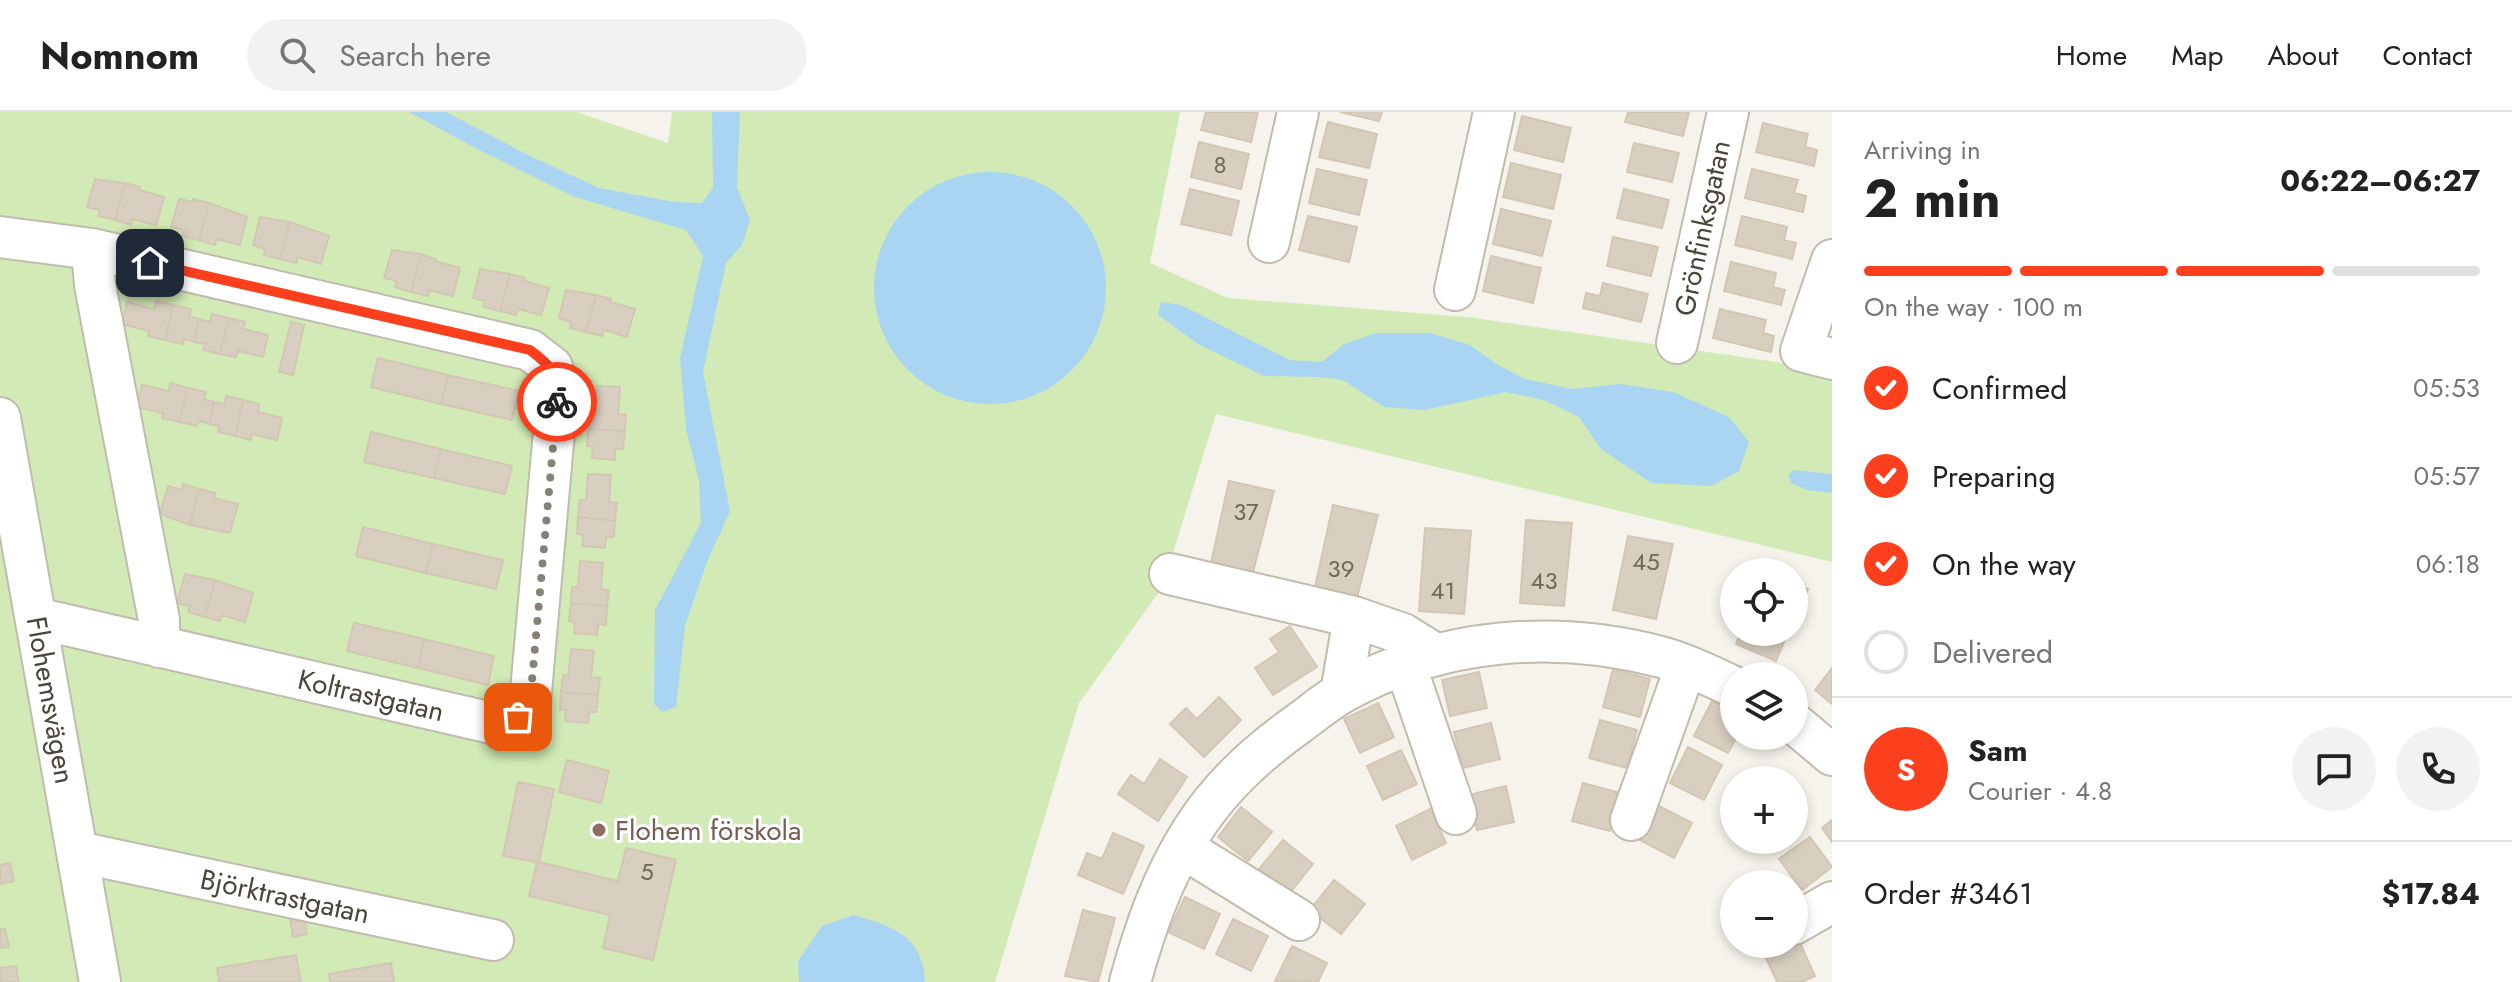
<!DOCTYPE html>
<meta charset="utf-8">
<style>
:root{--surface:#fff;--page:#f2f2f2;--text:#222;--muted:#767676;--line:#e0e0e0;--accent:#fc3f1d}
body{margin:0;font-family:Jost,sans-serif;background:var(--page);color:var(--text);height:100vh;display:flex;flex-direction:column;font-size:30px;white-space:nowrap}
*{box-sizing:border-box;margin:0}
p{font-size:26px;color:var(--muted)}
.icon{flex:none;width:44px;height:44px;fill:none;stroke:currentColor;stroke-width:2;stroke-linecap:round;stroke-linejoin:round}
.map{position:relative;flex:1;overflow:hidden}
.side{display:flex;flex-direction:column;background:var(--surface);width:680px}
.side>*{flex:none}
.fabs{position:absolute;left:1720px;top:446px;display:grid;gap:16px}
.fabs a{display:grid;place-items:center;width:88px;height:88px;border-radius:50%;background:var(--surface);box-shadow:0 4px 12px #0003;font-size:40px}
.pin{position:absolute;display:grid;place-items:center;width:68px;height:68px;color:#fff;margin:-34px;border-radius:16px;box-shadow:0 4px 12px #0006}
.courier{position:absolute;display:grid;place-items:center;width:80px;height:80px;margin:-40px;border:6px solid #fc3f1d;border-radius:50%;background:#fff;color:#222;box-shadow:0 2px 10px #0007}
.summary em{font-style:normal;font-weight:700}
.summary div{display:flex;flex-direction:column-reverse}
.summary{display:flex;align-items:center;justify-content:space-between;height:136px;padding:0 32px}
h1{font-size:52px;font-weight:700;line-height:60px}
.bar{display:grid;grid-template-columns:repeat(4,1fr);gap:12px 8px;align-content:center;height:96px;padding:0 32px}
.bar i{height:10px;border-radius:6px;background:var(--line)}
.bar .current{background:var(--accent)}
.bar p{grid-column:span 4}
.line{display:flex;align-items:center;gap:20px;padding:0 32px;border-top:2px solid var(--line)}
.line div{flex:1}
.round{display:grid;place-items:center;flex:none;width:84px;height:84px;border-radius:42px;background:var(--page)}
ol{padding:0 32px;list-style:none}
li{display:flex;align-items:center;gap:24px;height:88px}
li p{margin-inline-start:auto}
li .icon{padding:8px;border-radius:50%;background:var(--accent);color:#fff;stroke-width:4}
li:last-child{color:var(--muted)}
li i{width:44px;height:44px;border:4px solid var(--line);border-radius:50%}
header{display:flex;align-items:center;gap:48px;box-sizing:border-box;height:112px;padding:0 40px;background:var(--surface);border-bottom:2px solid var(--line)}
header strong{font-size:38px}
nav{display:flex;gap:44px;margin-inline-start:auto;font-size:28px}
.search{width:560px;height:72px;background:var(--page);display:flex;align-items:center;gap:20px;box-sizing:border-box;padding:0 28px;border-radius:44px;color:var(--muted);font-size:30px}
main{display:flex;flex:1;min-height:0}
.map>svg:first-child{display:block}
.green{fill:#d2eab5}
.water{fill:#a9d4f2}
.building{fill:#d8cfc1;stroke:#d3c7b4;stroke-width:2}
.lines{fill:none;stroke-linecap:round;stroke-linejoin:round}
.minor-casing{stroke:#c2bbae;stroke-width:44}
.minor{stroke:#fff;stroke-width:40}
.done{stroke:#878178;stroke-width:8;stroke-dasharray:0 14.4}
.route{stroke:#fc3f1d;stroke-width:10}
.education-dot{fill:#8d6e63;stroke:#fff;stroke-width:3}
.labels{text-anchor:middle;stroke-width:6;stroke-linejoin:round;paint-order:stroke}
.number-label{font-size:24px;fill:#6e675b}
.street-label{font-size:28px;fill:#4b4439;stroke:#fff}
.education-label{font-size:28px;fill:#785e54;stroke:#fff;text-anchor:start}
</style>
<header>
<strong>Nomnom</strong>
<div class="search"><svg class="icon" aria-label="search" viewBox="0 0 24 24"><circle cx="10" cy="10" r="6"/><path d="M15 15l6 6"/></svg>Search here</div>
<nav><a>Home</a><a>Map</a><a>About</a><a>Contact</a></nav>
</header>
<main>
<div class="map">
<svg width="1832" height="870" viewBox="0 0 1832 870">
<rect width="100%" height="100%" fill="#f6f3ec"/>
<path class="green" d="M0,0H577L668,31L672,0H1180L1150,151L1228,186L1468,205L1784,251L1832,263V450L1216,302L1162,476L1079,591L995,870H0Z"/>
<path class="water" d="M409,0H446L526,42L599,76L674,90L702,91L713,76L712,0H740L737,75L750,108L742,133L726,151L703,260L730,399L707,450L685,514L676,595L662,600L654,592L655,498L701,411L699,368L686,317L680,246L703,144L686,118L575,85L481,39Z
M874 176a116 116 0 1 1 232 0a116 116 0 1 1-232 0Z
M1161,190L1181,193L1290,248L1322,250L1344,232L1376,221H1430L1470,233L1498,253L1525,267L1573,277L1620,272L1673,280L1729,305L1749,330L1739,359L1711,374L1651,371L1601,337L1579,305L1544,288L1506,280L1425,298L1384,295L1343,268L1321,265L1264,264L1198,232L1158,203Z
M1794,358L1832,362V381L1807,378L1791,371L1788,363Z
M853,803C892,814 923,823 925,870H799L798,849L822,814Z"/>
<path class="building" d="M1206,0H1258L1251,30L1201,18Z
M1340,0H1382L1379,9Z
M1628,0H1689L1683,24L1625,10Z
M1522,4L1571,16L1563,50L1514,38Z
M1328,10L1377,22L1369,56L1319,45Z
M1763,11L1808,22L1805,35L1817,38L1814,54L1756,40Z
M1199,30L1249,42L1241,77L1191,65Z
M1634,31L1679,41L1672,70L1627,60Z
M1511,51L1561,63L1553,97L1503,85Z
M1317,57L1367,68L1359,103L1309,91Z
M1752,57L1798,68L1794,81L1806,84L1803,100L1745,86Z
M95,67L125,71L115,108L98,104L100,98L87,95Z
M125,71L140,75L139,78L164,85L156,113L132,107L131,113L115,108Z
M1190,77L1239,89L1231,123L1181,112Z
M1624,77L1669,88L1662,116L1617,106Z
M179,87L193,90V87L209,91L199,128L182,124L184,118L171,115Z
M209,91L247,105L240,133L216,127L215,133L199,128Z
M1501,97L1551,109L1542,144L1493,132Z
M1308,104L1357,115L1349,150L1299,138Z
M1742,104L1787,115L1784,128L1796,131L1792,147L1735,133Z
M260,105L290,110L280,147L264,143L265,137L253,133Z
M290,110L329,124L321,152L298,145L296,151L280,147Z
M1613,125L1658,135L1651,164L1607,154Z
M392,138L421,142L411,180L395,175L397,169L384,166Z
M421,142L436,147L435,149L460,156L453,184L429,178L428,184L411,180Z
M1491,144L1541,156L1533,191L1483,179Z
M1731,150L1776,161L1773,175L1785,178L1781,193L1724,179Z
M480,157L510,162L500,199L484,195L485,189L473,186Z
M510,162L525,166L524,169L549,176L541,203L518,197L516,203L500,199Z
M1603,171L1648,182L1641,210L1583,196L1586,181L1600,184Z
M566,178L596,183L586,220L570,216L571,210L559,206Z
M596,183L611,187L610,190L635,197L627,225L604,218L602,224L586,220Z
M156,189L173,193L165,228L148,224L149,219L122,212L127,190L154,197Z
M173,193L191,197L189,205L199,207L194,230L184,227L183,232L165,228Z
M1720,197L1766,208L1763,221L1774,224L1771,240L1713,226Z
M212,202L229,206L220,242L203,238L205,232L194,230L199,207L210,210Z
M229,206L245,210L243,217L268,223L263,245L238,239L236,245L220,242Z
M291,210L304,213L293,263L279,260Z
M378,246L448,263L441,292L371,275Z
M448,263L519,279L512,308L441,292Z
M170,271L188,276L179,310L162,306L163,301L137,295L142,273L169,279Z
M597,274L620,275L618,302L626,303L625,319L588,317L589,299L595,300Z
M188,276L206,280L204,287L214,290L209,312L199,309L197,314L179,310Z
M226,284L243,288L235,324L218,320L219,314L209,312L214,290L225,292Z
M243,288L259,292L258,300L282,306L277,328L252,322L251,328L235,324Z
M588,317L625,319L623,337H615V348L592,346L593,335L587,334Z
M371,320L441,337L434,366L364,350Z
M441,337L512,354L505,382L434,366Z
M588,362L611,363L609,390L617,391L615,409L578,405L580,388H586Z
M1229,369L1274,379L1253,460L1211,451Z
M183,372L199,377L190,413L160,402L168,374L182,378Z
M199,377L215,381L214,386L238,392L230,421L190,413Z
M1333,393L1378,403L1357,485L1315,475Z
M578,405L615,409L614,425H606L605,436L582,434L583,423L577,422Z
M1526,408L1572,411L1564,494L1520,491Z
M363,415L433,432L426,461L356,444Z
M1425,416L1471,419L1464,502L1419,499Z
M1628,424L1673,432L1656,507L1613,498Z
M433,432L503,448L496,477L426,461Z
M580,449L603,451L601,477L609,478L607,494L571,491L572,475H578Z
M185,462L215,468L205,505L188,500L190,494L177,491Z
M215,468L253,481L245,510L222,503L220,509L205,505Z
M1794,471L1808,477L1795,511L1794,510Z
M571,491L607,494L606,513L598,512L597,523L574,521L575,510L569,509Z
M354,511L424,527L418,556L347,539Z
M1290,514L1317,555L1273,583L1255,556L1279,540L1270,527Z
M1741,520H1788L1776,549L1736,532Z
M424,527L494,544L488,573L418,556Z
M571,537L594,539L591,565L600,566L598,583L561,580L563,563L568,564Z
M1832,556V592L1815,578Z
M1613,557L1650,567L1640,605L1603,595Z
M1479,560L1487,596L1450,604L1442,568Z
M561,580L598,583L596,600H589L588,611L565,609L566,598H560Z
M1219,585L1241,608L1204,645L1170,612L1186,596L1197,607Z
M1712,589L1734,600V624H1737L1728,641L1694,624Z
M1378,591L1394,625L1360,641L1344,607Z
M1600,608L1637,618L1627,656L1589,646Z
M1491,611L1500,647L1463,656L1454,620Z
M1688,635L1722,653L1704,688L1670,671Z
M1401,638L1417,672L1383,688L1367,654Z
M1160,647L1187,665L1158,709L1118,682L1131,663L1144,672Z
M567,648L609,659L601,691L559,680Z
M518,670L554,677L539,750L618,769L626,736L676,748L653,848L603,836L610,803L529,784L537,750L503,744Z
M1583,671L1620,681L1610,719L1572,709Z
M1506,674L1514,710L1477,718L1469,683Z
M1657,693L1692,711L1674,746L1640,728Z
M1241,695L1272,720L1248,749L1218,725Z
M1430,697L1446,731L1412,748L1396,714Z
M1832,708V730L1822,716Z
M1113,721L1144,734L1123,782L1078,763L1087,741L1102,747Z
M1810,725L1832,755L1802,778L1779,747Z
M1283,728L1313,752L1289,782L1259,757Z
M10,751L14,769L0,772V753Z
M1334,768L1365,792L1341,822L1310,798Z
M1185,785L1220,802L1204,837L1168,820Z
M303,798L307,822L293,825L289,801Z
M1083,798L1115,806L1098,870L1065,864Z
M1233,807L1268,824L1251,859L1216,842Z
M5,817L9,835L0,836V818Z
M1800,831L1815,864L1802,870H1777L1766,846Z
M1292,834L1327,851L1318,870L1275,869Z
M296,843L301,870H219L217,856Z
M391,851L394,870H330L329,862Z
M16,854L19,870H0V856Z"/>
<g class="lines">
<g class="minor-casing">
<path id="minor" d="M0,125L92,137L530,238L552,255L558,274L530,591L518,605L496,612L36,506
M1269,130L1298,0
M92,137L95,173L159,508V535
M1832,148L1801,239L1832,247
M1455,178L1494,0
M1677,231L1728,0
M0,306L100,870
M1170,462L1354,505L1403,522L1437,543
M1405,552L1456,702
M1341,581L1354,505
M1794,611L1832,643
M1631,708L1686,554
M1183,736L1299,808
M78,740L493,828
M1794,812L1832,790
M1130,870C1145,816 1162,766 1192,719C1219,676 1257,641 1298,612C1313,601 1327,589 1343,580C1440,526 1555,517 1661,545C1686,552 1711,564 1734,575"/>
</g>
<use href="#minor" class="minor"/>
</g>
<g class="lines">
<path class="done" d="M518,605L530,591L557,290"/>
<path class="route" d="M150,151L530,238C552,255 559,261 557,290"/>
</g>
<circle class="education-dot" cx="599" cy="718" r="8"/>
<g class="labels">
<g class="number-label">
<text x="1220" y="61">8</text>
<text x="1246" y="408">37</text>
<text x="1646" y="458">45</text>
<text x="1341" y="465">39</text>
<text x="1544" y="477">43</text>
<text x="1443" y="487">41</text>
<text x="647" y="768">5</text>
</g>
<g class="street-label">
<text transform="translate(1702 116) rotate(-78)" y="10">Grönfinksgatan</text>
<text transform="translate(371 583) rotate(13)" y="10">Koltrastgatan</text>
<text transform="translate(51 588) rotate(80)" y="10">Flohemsvägen</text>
<text transform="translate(285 784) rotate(12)" y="10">Björktrastgatan</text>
</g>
<g class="education-label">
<text x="615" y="728">Flohem förskola</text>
</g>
</g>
</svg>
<div class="fabs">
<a><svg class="icon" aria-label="locate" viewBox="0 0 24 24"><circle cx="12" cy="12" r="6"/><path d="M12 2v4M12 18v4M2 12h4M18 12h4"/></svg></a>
<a><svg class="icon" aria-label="layers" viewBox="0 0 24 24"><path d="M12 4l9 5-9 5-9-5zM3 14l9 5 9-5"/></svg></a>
<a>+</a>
<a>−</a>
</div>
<div class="pin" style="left:518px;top:605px;background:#ea580c"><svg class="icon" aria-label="bag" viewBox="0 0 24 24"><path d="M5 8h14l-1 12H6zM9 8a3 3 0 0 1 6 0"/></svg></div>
<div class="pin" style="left:150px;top:151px;background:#1f2937"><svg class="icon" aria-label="home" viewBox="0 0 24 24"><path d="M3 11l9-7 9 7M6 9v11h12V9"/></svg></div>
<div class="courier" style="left:557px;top:290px"><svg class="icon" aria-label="bike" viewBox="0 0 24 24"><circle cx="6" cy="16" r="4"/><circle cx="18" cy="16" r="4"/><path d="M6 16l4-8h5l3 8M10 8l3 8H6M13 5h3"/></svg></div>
</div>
<section class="side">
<div class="summary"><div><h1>2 min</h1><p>Arriving in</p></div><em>06:22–06:27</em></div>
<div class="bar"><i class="current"></i><i class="current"></i><i class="current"></i><i></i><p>On the way · 100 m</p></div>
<ol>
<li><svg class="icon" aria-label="check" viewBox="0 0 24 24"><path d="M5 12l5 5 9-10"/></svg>Confirmed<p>05:53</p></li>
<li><svg class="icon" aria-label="check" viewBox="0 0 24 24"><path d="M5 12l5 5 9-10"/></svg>Preparing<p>05:57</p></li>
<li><svg class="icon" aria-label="check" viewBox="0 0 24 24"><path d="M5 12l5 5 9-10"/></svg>On the way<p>06:18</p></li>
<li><i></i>Delivered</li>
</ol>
<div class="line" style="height:144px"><b class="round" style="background:var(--accent);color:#fff">S</b><div><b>Sam</b><p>Courier · 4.8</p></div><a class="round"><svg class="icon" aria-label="chat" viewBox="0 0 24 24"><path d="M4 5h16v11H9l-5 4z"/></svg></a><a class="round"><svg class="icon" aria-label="phone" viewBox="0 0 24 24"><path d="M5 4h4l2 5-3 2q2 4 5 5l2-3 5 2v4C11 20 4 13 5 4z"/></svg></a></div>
<div class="line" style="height:104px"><div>Order #3461</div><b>$17.84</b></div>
</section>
</main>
